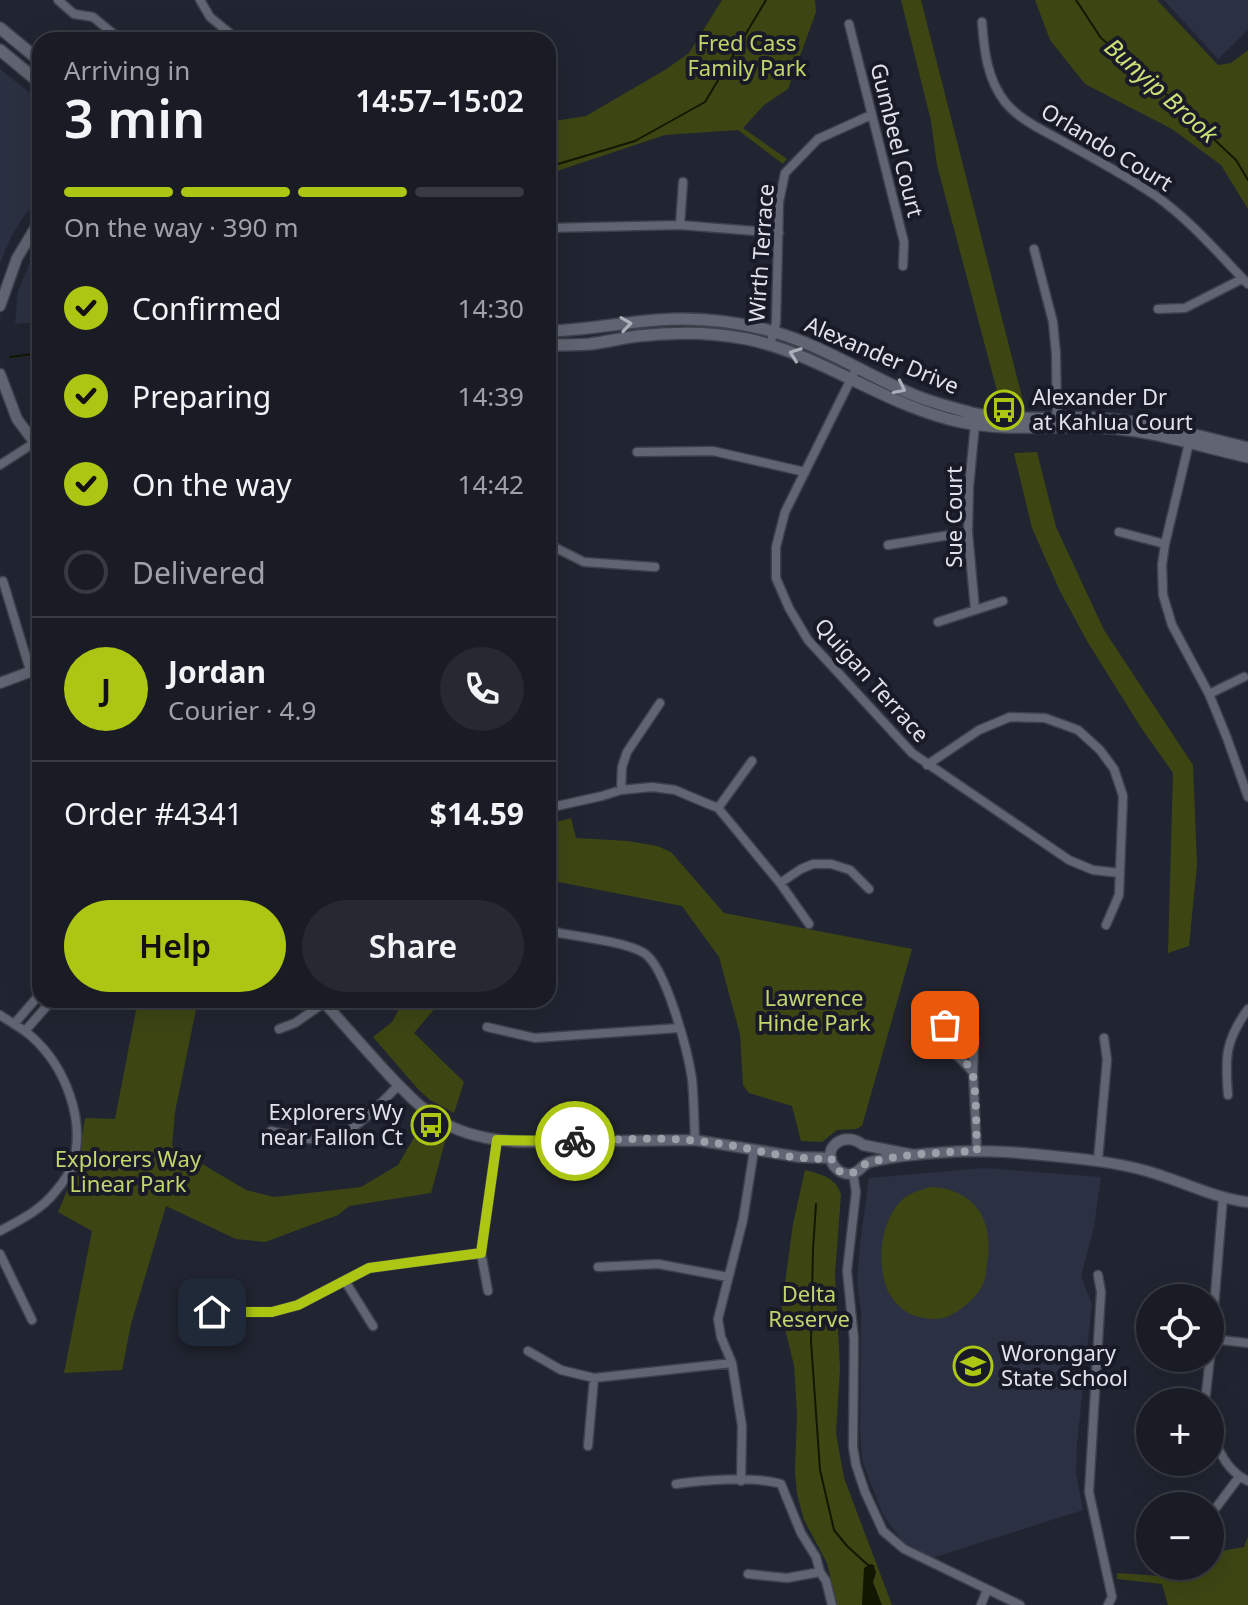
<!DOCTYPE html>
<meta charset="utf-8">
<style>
:root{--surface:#191c25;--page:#262932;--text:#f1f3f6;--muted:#9fa1a7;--line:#373a42;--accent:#acc613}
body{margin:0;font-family:"Noto Sans",sans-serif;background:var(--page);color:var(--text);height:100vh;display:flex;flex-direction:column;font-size:30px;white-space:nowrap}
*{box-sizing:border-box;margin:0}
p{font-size:26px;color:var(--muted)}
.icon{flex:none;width:44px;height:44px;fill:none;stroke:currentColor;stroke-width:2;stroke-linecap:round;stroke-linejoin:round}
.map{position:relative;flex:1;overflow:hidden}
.drawer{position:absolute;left:32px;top:32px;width:524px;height:976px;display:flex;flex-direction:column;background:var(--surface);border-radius:24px;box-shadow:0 8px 32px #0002,0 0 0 2px var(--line)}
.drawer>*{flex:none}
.buttons{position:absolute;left:1136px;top:1284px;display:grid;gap:16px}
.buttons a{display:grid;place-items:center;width:88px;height:88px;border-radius:50%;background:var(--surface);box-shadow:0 8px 32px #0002,0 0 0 2px var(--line);font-size:40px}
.pin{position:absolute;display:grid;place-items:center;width:68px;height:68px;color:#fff;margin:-34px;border-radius:16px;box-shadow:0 4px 12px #0006}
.courier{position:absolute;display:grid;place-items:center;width:80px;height:80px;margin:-40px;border:6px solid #acc613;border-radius:50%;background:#fff;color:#222;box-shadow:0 2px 10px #0007}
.summary em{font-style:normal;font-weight:600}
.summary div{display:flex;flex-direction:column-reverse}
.summary{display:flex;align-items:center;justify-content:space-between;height:136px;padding:0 32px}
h1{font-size:52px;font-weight:600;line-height:60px}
.bar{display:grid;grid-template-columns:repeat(4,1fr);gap:12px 8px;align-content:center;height:96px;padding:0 32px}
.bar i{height:10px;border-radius:6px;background:var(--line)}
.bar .active{background:var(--accent)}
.bar p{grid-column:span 4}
.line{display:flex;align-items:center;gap:20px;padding:0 32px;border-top:2px solid var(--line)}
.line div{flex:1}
.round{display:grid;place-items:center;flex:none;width:84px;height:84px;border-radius:42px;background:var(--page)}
ol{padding:0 32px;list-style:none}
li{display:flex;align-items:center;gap:24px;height:88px}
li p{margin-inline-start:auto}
li .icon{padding:8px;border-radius:50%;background:var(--accent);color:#111;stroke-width:4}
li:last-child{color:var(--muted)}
li i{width:44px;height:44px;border:4px solid var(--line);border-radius:50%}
.action{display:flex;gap:16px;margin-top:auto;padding:16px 32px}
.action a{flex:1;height:92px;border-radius:48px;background:var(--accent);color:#111;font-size:32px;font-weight:600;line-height:92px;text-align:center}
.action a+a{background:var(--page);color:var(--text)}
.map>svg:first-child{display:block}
.built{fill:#2b3142}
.green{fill:#3d4613}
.water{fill:#121702}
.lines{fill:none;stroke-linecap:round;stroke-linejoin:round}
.stream{stroke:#121702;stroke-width:2}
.minor-casing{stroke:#3e414b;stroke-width:11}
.tertiary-casing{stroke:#3e414b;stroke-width:13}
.secondary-casing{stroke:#3e414b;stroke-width:14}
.minor{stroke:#616573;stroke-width:8}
.tertiary{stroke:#616573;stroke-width:10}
.secondary{stroke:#616573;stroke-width:11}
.oneway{stroke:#adb0ba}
.done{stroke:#9ca0a9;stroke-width:8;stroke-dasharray:0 14.4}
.route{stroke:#acc613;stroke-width:10}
.labels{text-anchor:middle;stroke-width:8;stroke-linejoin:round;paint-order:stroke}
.park-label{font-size:22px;fill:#c0d66d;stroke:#181b27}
.street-label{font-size:22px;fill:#dfe2ea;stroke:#181b27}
.poi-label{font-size:22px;fill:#dfe2ea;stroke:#181b27;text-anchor:start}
.water-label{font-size:24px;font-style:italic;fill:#cbe178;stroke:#181b27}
</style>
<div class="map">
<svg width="1248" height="1605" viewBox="0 0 1248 1605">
<rect width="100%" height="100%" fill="#212531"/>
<path class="built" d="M1164,0H1248V30L1218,59Z
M0,69L40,101V197L22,219L11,237L0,263Z
M32,257L40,258V322L15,324L18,291Z
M984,1168L1101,1177L1094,1226L1081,1277L1092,1304L1077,1443L1076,1473L1083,1510L932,1558L903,1542L883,1515L862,1460L860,1428L861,1313L857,1280L860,1244L869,1178Z"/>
<path class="green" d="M722,0H815L816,12L788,89L764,105L743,128L787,159L783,164L738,130L665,135L548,174V122L586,116L665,70L689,53Z
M901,0H921L1023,401L1000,402L937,165L931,121Z
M1035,0H1157L1218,65L1231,63L1248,50V209L1221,165L1172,129L1085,84L1050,40Z
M1037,452L1056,527L1104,630L1193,765L1197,865L1189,946L1168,953L1173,773L1140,726L1087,641L1059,589L1032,528L1014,453Z
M571,818L576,838L628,841L657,846L671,852L724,913L912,949L862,1126L856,1129L837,1130L822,1142L801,1141L792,1106L749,1093L743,1085L740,1034L719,957L682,906L548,880V824Z
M138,1000H198L175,1112L172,1146L246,1190L274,1197L361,1187L398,1165L422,1124L446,1138L431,1193L349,1206L338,1215L265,1242L236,1239L166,1206L131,1324L122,1370L64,1373L92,1231L58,1212C73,1179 80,1153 85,1118L115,1119Z
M404,1000H442L414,1033L464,1082L454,1113L430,1100L418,1089L373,1037L392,1022Z
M805,1170C821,1174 837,1178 841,1195L835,1274L840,1368L836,1433L844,1478L892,1605H835V1596L827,1563L804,1520L797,1494L795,1472L797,1413L794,1365L781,1313L793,1224Z
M931,1187C939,1188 948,1188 955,1192C986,1204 992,1235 987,1264C986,1269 986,1276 984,1282C978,1297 959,1313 944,1318C936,1320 927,1319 919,1317C906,1315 894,1303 888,1291C876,1264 880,1220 903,1199C911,1192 921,1190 931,1187Z
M1248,1536V1605H1168L1162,1584L1117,1579V1573L1160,1576L1158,1566H1210V1553L1244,1547Z"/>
<path class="water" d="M870,1564L874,1565L876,1573L873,1582L882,1605H862L864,1568Z"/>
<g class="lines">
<path class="stream" d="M1076,0L1101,38L1154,83L1236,160L1248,180
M548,167L635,141L705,102L766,0
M10,357L40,353
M816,1204L813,1250L811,1341L820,1470L834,1530L847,1546L869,1566"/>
<g class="minor-casing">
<path id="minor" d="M58,0L74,14L93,17L121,40
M200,0L210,17L238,40
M982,22C984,50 987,79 1005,102C1018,118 1038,128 1055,137C1089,156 1124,174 1156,196C1191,221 1218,253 1248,284
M849,24L904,242L903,266
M680,225L683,182
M548,228L680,225L779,233
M1034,249L1053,322L1056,354L1057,422
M1158,309L1185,308L1242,279
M770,345L776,323L779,202L785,173L818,139L871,115
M857,367L785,512L776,547V578L789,608L808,640L912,753L1069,860L1093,870L1120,873
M975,424L969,487L968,532L975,610
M1190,439L1165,544L1162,565L1163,595L1172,625L1209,694L1227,738L1248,797
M637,452L713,451L805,472
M0,465L34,443
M1119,532L1165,544
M548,544L584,562L655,567
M888,545L968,532
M3,581L30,670
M938,622L1003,601
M1209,694L1244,677
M927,765L979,730L1010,717L1045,718L1078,730L1100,750L1114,769L1123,796L1119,895L1106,925
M621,790L622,767L627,752L660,703
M548,808L602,796L621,790L652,787L675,790L701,801L718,808L733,826L780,883L809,924
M718,808L752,761
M780,883L801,869L813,864H831L850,870L869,889
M548,931C573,936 624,941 644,953C666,967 688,1052 692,1079C694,1099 694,1120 695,1140
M0,1015C10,1022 22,1028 31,1036C65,1066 87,1121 72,1166C69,1174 61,1185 55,1192C41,1210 20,1220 0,1231
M14,1024L40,994
M487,1027L535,1038L679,1028
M279,1029L295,1023L324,1003
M25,1031L52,1000
M973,1073C966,1062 945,1048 943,1038C938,1020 959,1019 970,1025L974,1037L973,1073L977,1151
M1228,1095C1225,1057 1225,1041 1248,1009
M271,1131C284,1134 296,1137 309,1139C349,1143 373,1110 399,1085
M1098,1160L1107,1060L1104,1038
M853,1173L856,1192L847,1271L854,1339L853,1447L856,1465L865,1492L883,1531L904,1549L1020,1605
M0,1254L32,1320
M598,1267L658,1264L728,1277
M1098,1275L1101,1292L1089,1492L1112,1597L1108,1605
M345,1281L373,1326
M488,1291L481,1253L497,1140
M212,1312H272L298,1305L369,1268L481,1253
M1212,1339L1248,1343
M528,1351L561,1370L594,1378L732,1363
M1210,1357L1223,1197
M1205,1402L1210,1358
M1210,1425C1216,1448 1226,1471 1248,1481
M588,1446L594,1378
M741,1481L742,1426L732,1363L721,1337L718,1319L743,1220L754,1150
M676,1484C703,1480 756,1476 781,1484L801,1533L816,1557L820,1572L826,1581L832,1605
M1215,1509L1239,1477
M748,1574L787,1578L820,1572
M981,1605L987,1590"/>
</g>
<g class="tertiary-casing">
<path id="tertiary" d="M0,306L17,258L40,220
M0,374L17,419L40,450
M0,683L40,668
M322,1000C344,1025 366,1050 389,1075C406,1093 424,1112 446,1124C470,1137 497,1141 525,1142L695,1140L799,1157L831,1158
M914,1155L863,1145C845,1130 821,1147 834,1166C838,1171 844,1174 850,1174C860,1173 862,1164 870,1162C903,1154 939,1152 973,1151C1000,1151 1026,1153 1053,1156C1083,1159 1113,1162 1143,1170C1178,1179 1212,1198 1248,1202"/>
</g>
<g class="secondary-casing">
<path id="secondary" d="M0,28L40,61
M0,50L40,83
M548,331C585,330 620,323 657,320C695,317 734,321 771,331C822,345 866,375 914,395C933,403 953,408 972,413C1016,423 1061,415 1105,419C1154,423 1201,437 1248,448
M548,345C562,345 576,345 590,344C606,342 622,338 638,336C674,332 711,332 747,339C823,355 885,406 961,422C1011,432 1061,424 1112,428C1158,432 1203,447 1248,457"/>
</g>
<use href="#minor" class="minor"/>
<use href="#tertiary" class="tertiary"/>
<use href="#secondary" class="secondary"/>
</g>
<defs><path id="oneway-chevron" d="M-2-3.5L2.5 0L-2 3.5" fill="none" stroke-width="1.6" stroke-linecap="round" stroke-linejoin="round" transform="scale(2)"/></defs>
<g class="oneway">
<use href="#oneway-chevron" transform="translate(626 324) rotate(-8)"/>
<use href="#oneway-chevron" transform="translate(795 354) rotate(-160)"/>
<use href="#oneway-chevron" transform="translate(900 388) rotate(26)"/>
</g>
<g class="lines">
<path class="done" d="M575,1141C618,1140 663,1136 707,1142C748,1146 790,1162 831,1158L837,1170C857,1180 856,1166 870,1162C905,1154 942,1152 977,1151C976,1136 977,1080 971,1070C962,1053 936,1048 945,1025"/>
<path class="route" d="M212,1312H272L298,1305L369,1268L481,1253L497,1140L575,1141"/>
</g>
<defs>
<g id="bus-ring" transform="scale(2)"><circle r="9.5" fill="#181b27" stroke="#acc613" stroke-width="1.5"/><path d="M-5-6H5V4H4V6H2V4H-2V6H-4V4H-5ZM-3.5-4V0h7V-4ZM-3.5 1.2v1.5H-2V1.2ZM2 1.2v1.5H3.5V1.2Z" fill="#acc613"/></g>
<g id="school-ring" transform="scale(2)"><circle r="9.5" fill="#181b27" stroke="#acc613" stroke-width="1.5"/><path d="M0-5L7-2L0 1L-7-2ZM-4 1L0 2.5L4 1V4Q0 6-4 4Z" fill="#acc613"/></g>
</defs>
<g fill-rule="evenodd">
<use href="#bus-ring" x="1004" y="410"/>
<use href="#bus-ring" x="431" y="1125"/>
<use href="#school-ring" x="973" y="1366"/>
</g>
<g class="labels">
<g class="park-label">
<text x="747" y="51">Fred Cass<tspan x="747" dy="25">Family Park</tspan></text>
<text x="814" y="1006">Lawrence<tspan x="814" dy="25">Hinde Park</tspan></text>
<text x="128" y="1167">Explorers Way<tspan x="128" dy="25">Linear Park</tspan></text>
<text x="809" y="1302">Delta<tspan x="809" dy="25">Reserve</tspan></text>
</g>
<g class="street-label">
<text transform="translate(897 140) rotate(76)" y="8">Gumbeel Court</text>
<text transform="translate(1107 147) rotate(31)" y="8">Orlando Court</text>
<text transform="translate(761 253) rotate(-86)" y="8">Wirth Terrace</text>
<text transform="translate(882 355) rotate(23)" y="8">Alexander Drive</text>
<text transform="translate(954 517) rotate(-90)" y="8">Sue Court</text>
<text transform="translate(872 680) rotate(48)" y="8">Quigan Terrace</text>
</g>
<g class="poi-label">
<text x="1032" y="405">Alexander Dr<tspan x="1032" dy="25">at Kahlua Court</tspan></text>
<text x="403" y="1120" text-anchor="end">Explorers Wy<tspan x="403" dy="25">near Fallon Ct</tspan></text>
<text x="1001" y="1361">Worongary<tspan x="1001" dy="25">State School</tspan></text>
</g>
<g class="water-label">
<text transform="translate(1161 91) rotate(42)" y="8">Bunyip Brook</text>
</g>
</g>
</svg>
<div class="buttons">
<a><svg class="icon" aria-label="locate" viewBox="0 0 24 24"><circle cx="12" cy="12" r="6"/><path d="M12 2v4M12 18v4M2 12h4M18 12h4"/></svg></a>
<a>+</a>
<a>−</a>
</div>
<div class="pin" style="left:945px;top:1025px;background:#ea580c"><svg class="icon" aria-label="bag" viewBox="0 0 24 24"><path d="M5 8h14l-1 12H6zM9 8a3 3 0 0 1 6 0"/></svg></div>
<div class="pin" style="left:212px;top:1312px;background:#1f2937"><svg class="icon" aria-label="home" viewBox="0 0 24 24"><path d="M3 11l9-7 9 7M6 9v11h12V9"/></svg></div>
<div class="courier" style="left:575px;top:1141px"><svg class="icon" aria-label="bike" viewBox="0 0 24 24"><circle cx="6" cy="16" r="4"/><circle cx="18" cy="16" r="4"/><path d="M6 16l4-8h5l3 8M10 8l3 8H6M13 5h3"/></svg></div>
<section class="drawer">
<div class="summary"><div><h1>3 min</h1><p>Arriving in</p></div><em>14:57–15:02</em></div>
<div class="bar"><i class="active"></i><i class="active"></i><i class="active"></i><i></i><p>On the way · 390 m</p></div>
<ol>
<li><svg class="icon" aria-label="check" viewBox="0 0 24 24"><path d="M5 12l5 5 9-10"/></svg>Confirmed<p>14:30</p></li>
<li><svg class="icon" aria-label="check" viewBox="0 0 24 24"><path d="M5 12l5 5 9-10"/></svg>Preparing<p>14:39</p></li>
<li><svg class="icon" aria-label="check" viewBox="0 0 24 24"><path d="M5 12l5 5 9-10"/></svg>On the way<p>14:42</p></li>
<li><i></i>Delivered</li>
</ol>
<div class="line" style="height:144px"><b class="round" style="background:var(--accent);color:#111">J</b><div><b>Jordan</b><p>Courier · 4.9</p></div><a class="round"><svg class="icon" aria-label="phone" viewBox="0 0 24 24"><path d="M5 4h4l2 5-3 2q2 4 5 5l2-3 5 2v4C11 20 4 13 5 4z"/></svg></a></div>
<div class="line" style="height:104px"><div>Order #4341</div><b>$14.59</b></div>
<div class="action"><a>Help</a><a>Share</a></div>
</section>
</div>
